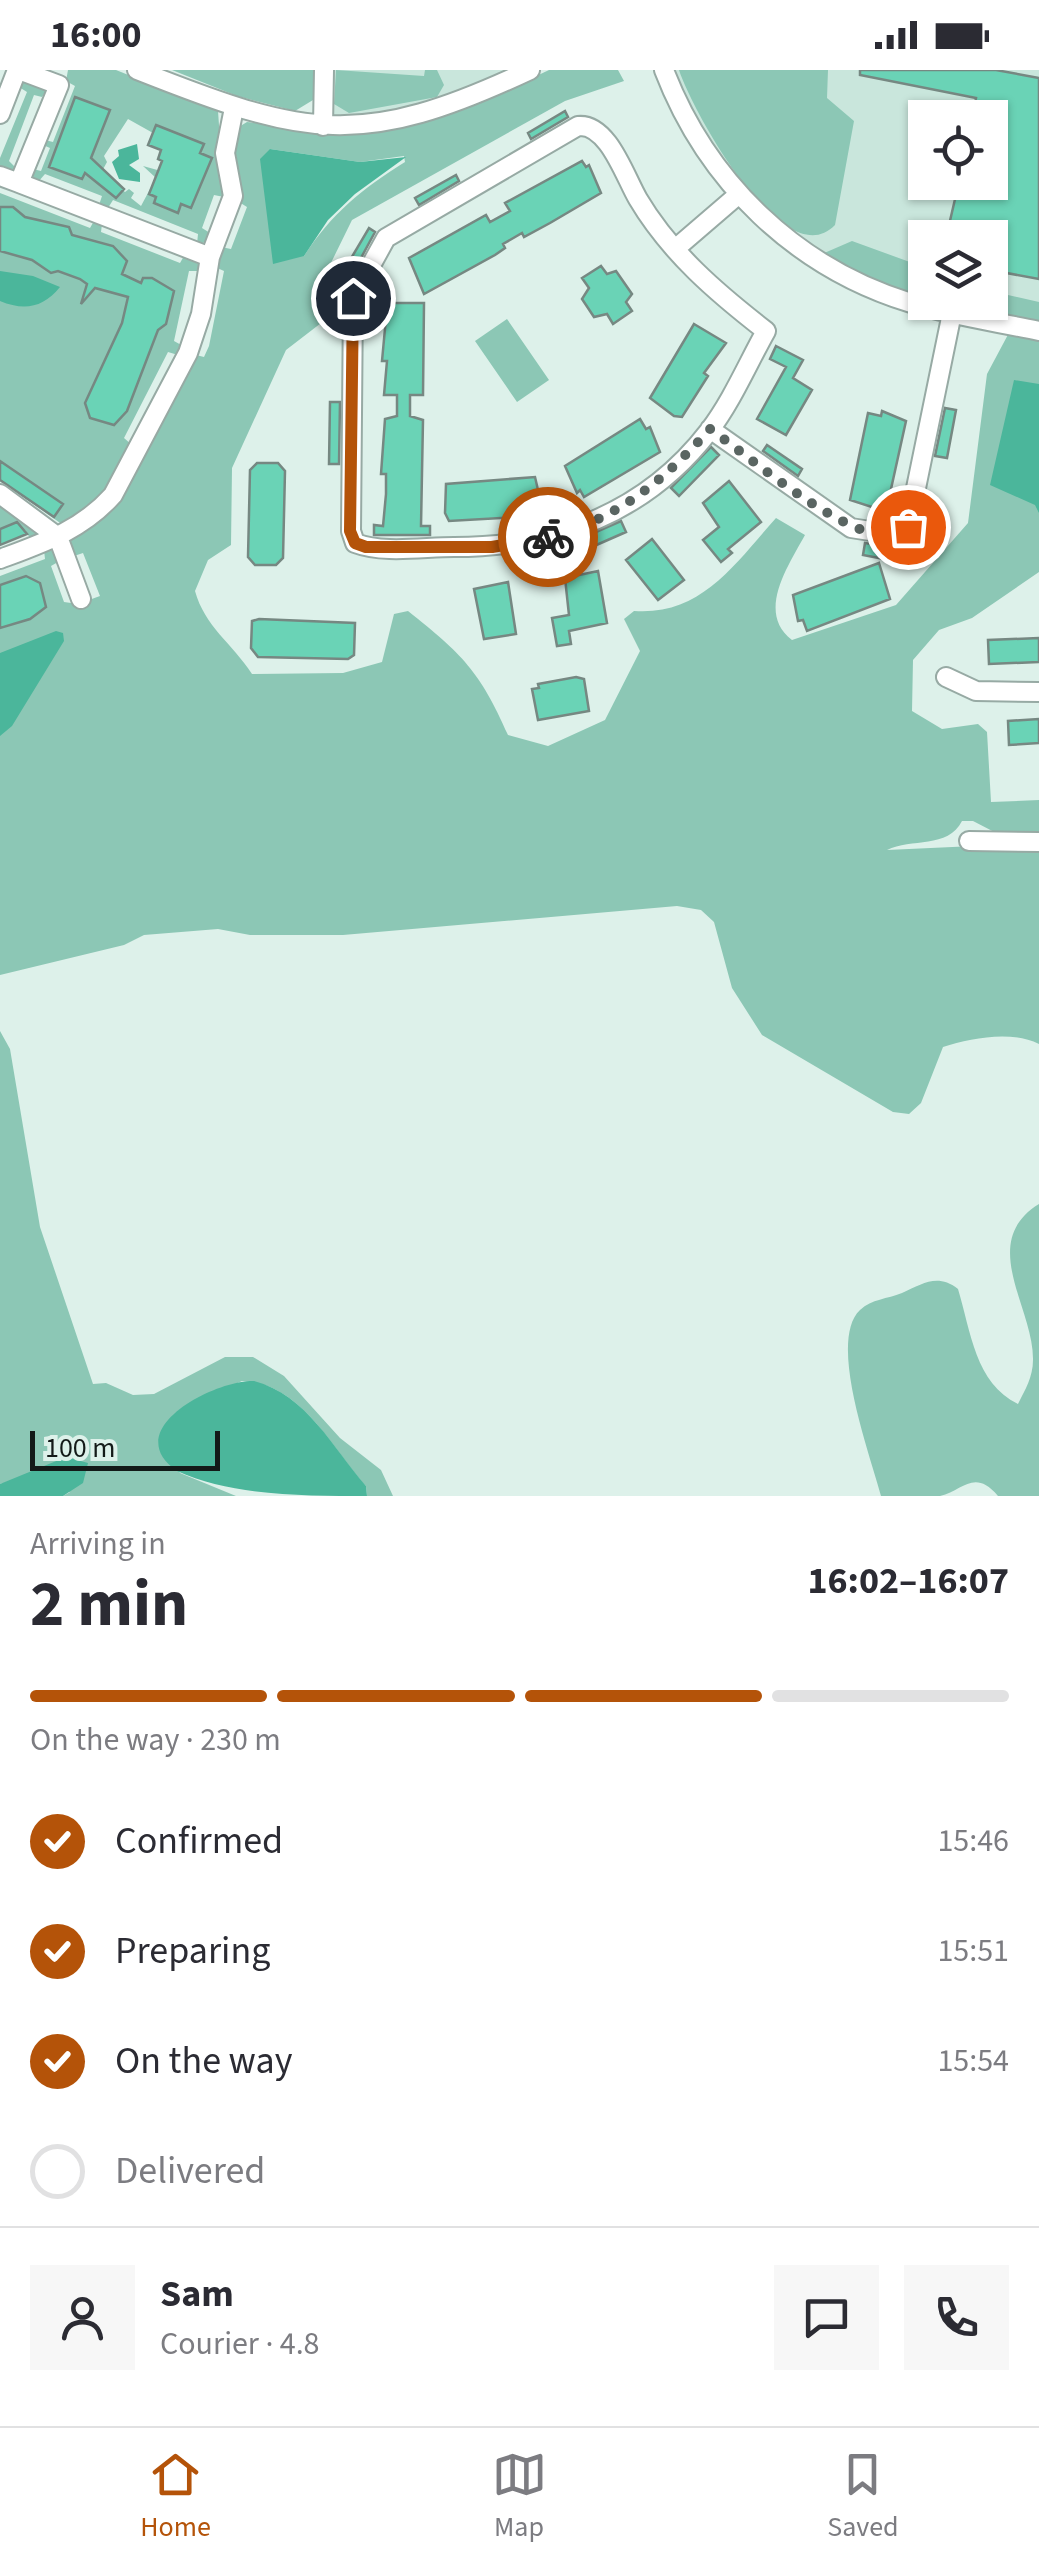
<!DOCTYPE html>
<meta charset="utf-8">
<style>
:root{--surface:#fff;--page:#f7f7f7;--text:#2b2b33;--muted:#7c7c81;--line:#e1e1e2;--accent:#b45309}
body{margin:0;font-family:"Source Sans 3",sans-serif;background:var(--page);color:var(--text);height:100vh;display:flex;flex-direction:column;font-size:38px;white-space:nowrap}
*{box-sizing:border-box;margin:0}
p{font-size:32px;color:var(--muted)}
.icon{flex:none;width:55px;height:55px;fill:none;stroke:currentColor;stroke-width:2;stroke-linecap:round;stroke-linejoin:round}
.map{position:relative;height:1426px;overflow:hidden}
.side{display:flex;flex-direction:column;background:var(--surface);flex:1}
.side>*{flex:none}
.tools{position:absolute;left:908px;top:30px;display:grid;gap:20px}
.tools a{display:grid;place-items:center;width:100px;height:100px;border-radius:0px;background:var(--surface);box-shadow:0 2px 8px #0004;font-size:50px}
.scale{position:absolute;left:30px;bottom:25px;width:190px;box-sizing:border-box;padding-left:10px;border:5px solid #131a18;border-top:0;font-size:28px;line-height:35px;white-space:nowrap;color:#131a18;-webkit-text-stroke:8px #ddf1ea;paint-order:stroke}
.pin{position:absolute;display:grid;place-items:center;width:85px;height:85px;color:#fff;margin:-42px;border:5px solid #fff;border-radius:50%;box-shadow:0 2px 10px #0007}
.courier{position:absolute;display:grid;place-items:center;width:100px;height:100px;margin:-50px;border:8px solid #b45309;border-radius:50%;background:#fff;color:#222;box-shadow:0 2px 12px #0007}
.summary em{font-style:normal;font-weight:700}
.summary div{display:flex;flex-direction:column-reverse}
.summary{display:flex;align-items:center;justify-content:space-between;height:170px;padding:0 30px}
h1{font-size:65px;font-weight:700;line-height:75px}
.bar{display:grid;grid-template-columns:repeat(4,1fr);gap:15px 10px;align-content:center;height:120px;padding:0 30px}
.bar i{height:12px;border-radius:8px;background:var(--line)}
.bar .active{background:var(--accent)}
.bar p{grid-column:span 4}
.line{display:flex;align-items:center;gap:25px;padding:0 30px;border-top:2px solid var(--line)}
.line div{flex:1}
.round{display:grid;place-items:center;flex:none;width:105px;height:105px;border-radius:0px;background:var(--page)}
ol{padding:0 30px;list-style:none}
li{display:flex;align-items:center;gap:30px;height:110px}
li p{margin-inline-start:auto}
li .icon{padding:10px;border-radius:50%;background:var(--accent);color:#fff;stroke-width:4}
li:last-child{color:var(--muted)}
li i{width:55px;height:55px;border:5px solid var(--line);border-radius:50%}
.status{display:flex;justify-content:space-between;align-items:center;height:70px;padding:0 50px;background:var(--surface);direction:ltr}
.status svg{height:28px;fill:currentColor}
.tabs{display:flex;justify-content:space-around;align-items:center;height:140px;border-top:2px solid var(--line);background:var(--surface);font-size:28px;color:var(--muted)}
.tabs a{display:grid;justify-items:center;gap:5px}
.tabs .active{color:var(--accent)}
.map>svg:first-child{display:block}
.built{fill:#c9e6dc;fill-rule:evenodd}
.green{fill:#8cc7b5;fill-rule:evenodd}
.water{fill:#4bb69b}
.building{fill:#6ad3b6;stroke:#768882;stroke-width:2.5}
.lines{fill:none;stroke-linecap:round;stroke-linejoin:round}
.minor-casing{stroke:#97aaa4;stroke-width:22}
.minor{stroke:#fff;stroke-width:18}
.done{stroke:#5a6562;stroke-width:10;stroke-dasharray:0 18}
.route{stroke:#b45309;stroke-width:12}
</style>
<div class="status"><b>16:00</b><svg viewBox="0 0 49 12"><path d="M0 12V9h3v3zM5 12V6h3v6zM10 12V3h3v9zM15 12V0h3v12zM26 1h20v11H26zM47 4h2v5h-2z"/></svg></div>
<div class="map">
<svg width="1039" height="1426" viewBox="0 0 1039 1426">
<rect width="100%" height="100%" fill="#ddf1ea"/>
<path class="built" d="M325,0H528L466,30L324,55Z
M664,0H1039V258L952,243L839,204L739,124ZM925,48H990V112H925ZM925,168H990V232H925Z"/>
<path class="green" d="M68,0H116L218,41L224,127L214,125L202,158L210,163L207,172L197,174L198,164L113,130L108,138L99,135L102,126L45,104L38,112L31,107L33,99L41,101L50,78L43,75L45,70L53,72L75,16L66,11ZM128,49L153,63L149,75L162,81L165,92L161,101L143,96L156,108L141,136L131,128L134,123L129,119L125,122L101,103L107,92L104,86Z
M172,0H315L313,30L295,41L237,26Z
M336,0L424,6L425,0H437L444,15L437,27L349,43L334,34Z
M549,0H618L624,11L565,31L352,150L327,201L325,250L286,280L232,398L231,475L208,490L195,521C205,557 232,573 252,604L343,603L382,592L394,544L408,541C462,584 480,601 508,665L548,676L605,650L640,581L624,549L634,541C701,546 735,494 776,448L805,465C788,496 756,543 792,570L896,535L968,453L987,304L1011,259L1039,265V502L972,548L939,560L913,590L912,641L942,659L978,654L987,662L991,732L1039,730V765L1004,767L973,751H962C948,779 911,768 887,780L1039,773V974C1011,960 971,968 943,977L921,1033L909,1044L893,1042L762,965L732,918L714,852L701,840L677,836L343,865H250L218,859L144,865L124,875L0,905V506L45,489L44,480L48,479L55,482L58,492L51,496L64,532L78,534L100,526L83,483L74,486L69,471L81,463L196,285L204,287L209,276L224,201L215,197L221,177L231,179L247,137L239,132C245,106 230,84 237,58L247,52C275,55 302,62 330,64C409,69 480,33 549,0ZM270,79L360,92L404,86L405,92C362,119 332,143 304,186Z
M679,0H828L827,28L854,51L835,155C784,208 692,40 679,0Z
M22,10L46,21L42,27L34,25L9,91L16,98L10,101L0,97V88L27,22L19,17Z
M0,123L90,158L94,151L102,154L101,162L180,193L184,186L200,195L197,201H189L174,271L183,276L178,285L168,282L124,368L132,375L101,429L63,455L0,410Z
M852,171L918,195L925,202V228L857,204L822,184Z
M990,221L1039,232V251L945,233L990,232Z
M507,249L549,310L517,332L475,271Z
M0,430L38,458L35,466L30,468L25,460L0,469Z
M0,961L10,979L40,1157L93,1314L106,1313L133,1325L154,1324L225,1287H253L284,1306L340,1368L381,1400L393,1426H367L366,1416C332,1378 300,1312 242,1311C213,1324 169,1333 161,1367L180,1403L236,1426H63L70,1422L16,1410L0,1414Z
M1039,1134V1426H998C974,1398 963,1421 940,1426C922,1426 900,1426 881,1426C871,1387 827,1271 860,1240C872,1229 887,1229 902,1223C923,1214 937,1203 958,1219C971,1262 975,1313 1018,1334C1025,1320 1033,1307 1033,1290C1034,1238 977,1172 1039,1134Z"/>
<path class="water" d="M137,74L139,89L129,95L140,103V112L119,109L112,92L119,86L118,80Z
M270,79L360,92L406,87L355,124L328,150L304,186L273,194L260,89Z
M0,201L33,206L60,217C43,238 24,241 0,231Z
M1014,310L1039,314V443L1035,435L990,415Z
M56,561L63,563L64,571L12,656L0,666V583Z
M254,1311C307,1325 332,1377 366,1416L367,1426C305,1426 231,1426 177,1401C118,1360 214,1310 254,1311Z
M66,1387L88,1393L83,1413L63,1426H0V1414Z"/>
<path class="building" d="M860,0H996L1039,8V209L990,200V168H946L959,112H990V48H972L976,28L860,5Z
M75,27L110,40L91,88L124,119L116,128L85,103L82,109L49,97Z
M565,41L568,47L531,69L528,63Z
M156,55L204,74L200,83L212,88L191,138L181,134L178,143L154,133L156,127L149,124L162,91L158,89L161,80L148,75Z
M582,91L586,97L589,95L601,123L550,153L524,167L522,163L503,174L505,178L495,185L424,224L409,188L486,145L490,152L510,141L505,133Z
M456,105L459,111L419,135L415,128Z
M0,137H13L25,147L69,157L72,165L113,176L127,191L122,204L141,213L143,208H152L174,221L166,254L158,260L127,341L114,355L90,348L85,333L122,253L128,227L95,218L81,234L87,214L80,209L58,201L51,203L32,190L0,181Z
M369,158L375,162L348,212L340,207Z
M601,196L607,204L616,201L632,224L626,232L632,241L613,254L607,244L594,247L582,229L589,218L582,208Z
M395,233H424L423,325H410V346L423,350L421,456H430V465H374V455L383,456L386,424V404H381L385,349L397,346V325H384L387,291H382L387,237Z
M694,254L726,273L704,303L708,306L682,347L674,346L650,328Z
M776,276L803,290L793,308L812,320L786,365L757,349L786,297L770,289Z
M330,332H340L339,394H329Z
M945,338L956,340L947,388L935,386Z
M882,341L906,351L887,437L879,436L878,439L850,430L868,343L881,346Z
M640,349L646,359L650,357L660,382L584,427L580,420L577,423L565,396Z
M767,375L802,399L798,406L763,381Z
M711,377L719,385L679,426L671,418Z
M0,391L63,434L54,447L0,410Z
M257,393H278L285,401L283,488L276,495H255L248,487L250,400Z
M535,407L541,433H536L537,446L449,451L445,443L446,414Z
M729,411L761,452L728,479L732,483L721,492L703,470L719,457L703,433Z
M621,451L626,462L585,480L580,469Z
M17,452L27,464L0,475V459Z
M652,469L684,510L658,530L626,490Z
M865,473L907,480L905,493L863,485Z
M879,493L890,529L807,561L803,550L798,551L793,525Z
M598,501L607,553L569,561L571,574L557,576L552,548L569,545L565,508Z
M26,506L40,513L46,537L30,549L0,558V515Z
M508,512L516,564L484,569L474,519Z
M259,549L355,553L354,585L348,589L258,587L251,578L252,551Z
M1039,568V592L989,594L988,570Z
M576,607L584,609L589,641L538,650L532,619L539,618L538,614Z
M1039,649V673L1009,675L1008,651Z"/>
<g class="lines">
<g class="minor-casing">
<path id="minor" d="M19,0L59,15L19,113L210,187
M137,0C306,67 360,80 530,0
M664,0C707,112 796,198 911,233C953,246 997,252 1039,261
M0,44L17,0
M323,56L324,0
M578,56C608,53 625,107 638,129C670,183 717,223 766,261C748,293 732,331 709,361C646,443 555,477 454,477C423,477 384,484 355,473L351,461L353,228L386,168Z
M0,106L19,113
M675,179L739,124
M710,359L851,458L902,466L908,457L952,243
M0,424L58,467L81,529
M0,489C43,473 82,460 113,425L188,283L201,244L210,187L233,126L225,83L234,38
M946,607L976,621L1039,622
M969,771L1039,772"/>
</g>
<use href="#minor" class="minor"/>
</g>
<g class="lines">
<path class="done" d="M548,467C618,449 663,411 710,359C753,389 851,476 902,466L908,457"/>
<path class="route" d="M353,228L350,461L355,473L366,477H492L548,467"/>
</g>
</svg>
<div class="tools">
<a><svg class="icon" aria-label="locate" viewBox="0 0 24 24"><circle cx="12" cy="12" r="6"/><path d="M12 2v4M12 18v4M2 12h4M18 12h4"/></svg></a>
<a><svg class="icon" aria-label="layers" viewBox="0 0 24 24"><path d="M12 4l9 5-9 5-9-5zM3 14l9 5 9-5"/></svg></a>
</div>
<div class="scale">100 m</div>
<div class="pin" style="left:908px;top:457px;background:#ea580c"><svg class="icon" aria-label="bag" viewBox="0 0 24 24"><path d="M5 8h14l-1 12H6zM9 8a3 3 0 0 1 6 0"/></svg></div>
<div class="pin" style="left:353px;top:228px;background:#1f2937"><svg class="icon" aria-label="home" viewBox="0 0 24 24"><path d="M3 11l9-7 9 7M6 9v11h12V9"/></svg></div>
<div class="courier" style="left:548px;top:467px"><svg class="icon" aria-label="bike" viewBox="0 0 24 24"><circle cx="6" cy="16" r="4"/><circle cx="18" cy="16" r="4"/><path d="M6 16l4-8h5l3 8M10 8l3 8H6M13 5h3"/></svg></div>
</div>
<section class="side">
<div class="summary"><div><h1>2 min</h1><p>Arriving in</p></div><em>16:02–16:07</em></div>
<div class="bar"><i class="active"></i><i class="active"></i><i class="active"></i><i></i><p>On the way · 230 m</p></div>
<ol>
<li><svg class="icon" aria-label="check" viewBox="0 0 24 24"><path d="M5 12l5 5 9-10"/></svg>Confirmed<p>15:46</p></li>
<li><svg class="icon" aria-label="check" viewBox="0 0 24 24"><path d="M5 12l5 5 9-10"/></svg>Preparing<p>15:51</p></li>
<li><svg class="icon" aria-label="check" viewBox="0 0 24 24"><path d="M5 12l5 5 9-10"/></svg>On the way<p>15:54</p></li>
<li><i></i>Delivered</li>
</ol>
<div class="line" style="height:180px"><a class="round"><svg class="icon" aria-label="person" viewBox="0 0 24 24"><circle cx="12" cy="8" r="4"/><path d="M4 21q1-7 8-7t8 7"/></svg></a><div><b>Sam</b><p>Courier · 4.8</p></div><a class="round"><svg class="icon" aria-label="chat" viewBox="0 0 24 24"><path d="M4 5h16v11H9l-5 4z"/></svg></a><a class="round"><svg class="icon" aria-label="phone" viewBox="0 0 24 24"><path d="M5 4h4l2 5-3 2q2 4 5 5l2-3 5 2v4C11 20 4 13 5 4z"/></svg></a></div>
</section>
<nav class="tabs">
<a class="active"><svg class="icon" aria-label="home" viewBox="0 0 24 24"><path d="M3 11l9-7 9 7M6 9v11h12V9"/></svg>Home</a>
<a><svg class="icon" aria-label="map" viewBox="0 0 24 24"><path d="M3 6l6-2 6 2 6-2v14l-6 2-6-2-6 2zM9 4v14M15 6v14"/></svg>Map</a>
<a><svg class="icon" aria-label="saved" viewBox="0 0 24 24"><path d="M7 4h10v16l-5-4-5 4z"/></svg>Saved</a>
</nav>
